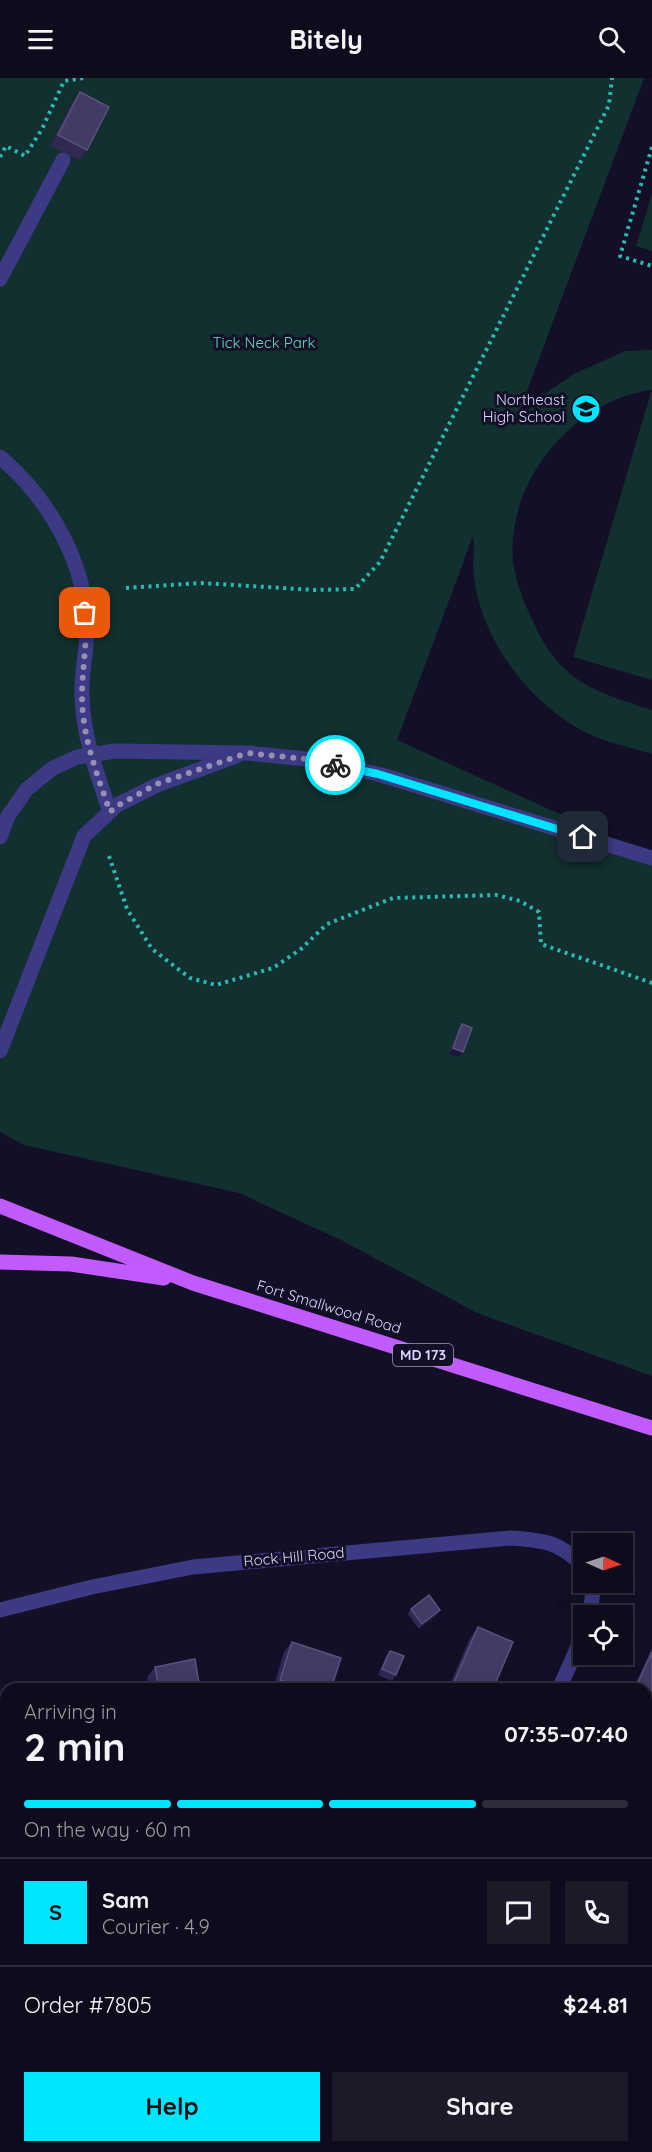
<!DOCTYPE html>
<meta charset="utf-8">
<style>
:root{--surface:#0e0b1c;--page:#1c1929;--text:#f1f3f6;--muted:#9b9ba3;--line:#2e2b3b;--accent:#00e5ff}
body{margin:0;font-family:Quicksand,sans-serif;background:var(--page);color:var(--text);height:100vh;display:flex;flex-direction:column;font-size:22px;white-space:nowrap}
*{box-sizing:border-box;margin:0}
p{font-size:20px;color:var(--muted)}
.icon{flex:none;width:33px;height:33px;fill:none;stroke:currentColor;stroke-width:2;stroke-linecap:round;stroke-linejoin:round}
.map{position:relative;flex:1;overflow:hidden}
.panel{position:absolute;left:0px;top:1605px;width:652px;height:470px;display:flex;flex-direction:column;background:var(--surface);border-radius:18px 18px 0 0;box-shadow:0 6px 24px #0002,0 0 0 2px var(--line)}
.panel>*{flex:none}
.needle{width:39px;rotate:93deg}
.controls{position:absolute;left:573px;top:1455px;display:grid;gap:12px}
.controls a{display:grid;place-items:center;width:60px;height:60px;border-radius:0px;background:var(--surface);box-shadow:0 6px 24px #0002,0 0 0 2px var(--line);font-size:30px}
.pin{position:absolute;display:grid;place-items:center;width:51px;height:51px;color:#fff;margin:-26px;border-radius:12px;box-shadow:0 3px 9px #0006}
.courier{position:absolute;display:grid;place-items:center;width:60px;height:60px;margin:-30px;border:4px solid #00e5ff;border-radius:50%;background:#fff;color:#222;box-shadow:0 2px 8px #0007}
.head em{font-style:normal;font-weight:700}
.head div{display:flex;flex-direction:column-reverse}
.head{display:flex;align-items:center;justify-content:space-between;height:102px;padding:0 24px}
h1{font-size:39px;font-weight:700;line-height:45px}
.bar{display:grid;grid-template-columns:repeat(4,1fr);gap:9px 6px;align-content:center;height:72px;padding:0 24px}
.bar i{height:8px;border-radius:4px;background:var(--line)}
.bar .selected{background:var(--accent)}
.bar p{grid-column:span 4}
.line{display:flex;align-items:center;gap:15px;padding:0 24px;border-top:2px solid var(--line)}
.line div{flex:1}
.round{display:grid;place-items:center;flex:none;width:63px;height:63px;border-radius:0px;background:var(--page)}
.primary-button{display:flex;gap:12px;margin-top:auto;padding:12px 24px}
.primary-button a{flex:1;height:69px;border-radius:0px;background:var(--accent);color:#111;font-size:24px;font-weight:700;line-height:69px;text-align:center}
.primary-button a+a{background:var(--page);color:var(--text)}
header{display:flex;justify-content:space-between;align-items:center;height:78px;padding:0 24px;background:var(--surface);font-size:27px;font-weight:700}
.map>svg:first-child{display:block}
.green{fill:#12302f}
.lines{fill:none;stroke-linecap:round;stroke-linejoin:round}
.path{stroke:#2fb8b0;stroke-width:4;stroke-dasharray:3 4.5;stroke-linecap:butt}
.minor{stroke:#3d3a85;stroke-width:15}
.major{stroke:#c25bff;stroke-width:15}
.wall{fill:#312854}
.shaded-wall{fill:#1d163a}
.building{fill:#433a66;stroke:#5a527e;stroke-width:1.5}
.done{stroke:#948fb3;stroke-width:6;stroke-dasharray:0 10.8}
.route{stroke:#00e5ff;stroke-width:8}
.labels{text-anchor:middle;stroke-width:6;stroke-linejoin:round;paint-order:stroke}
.shield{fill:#130f26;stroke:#9e99be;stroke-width:1.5}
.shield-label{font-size:14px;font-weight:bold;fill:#d9d4ff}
.park-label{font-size:15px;fill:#5fe0c0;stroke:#130f26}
.poi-label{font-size:15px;fill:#d9d4ff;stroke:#130f26;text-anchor:end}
.street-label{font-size:15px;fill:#d9d4ff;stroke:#130f26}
</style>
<header><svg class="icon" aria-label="menu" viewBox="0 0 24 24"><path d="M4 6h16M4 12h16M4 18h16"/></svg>Bitely<svg class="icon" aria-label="search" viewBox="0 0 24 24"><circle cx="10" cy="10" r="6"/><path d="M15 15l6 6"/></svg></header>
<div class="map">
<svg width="652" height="2074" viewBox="0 0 652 2074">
<rect width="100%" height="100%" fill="#130f26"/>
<path class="green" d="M0,0H644L514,348L540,319L574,296L625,273L652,272V312C574,321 506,404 513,483C516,505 523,523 533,543C542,564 555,584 573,598C593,614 627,624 652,632V676C626,668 597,663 574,648C523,616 482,560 474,500C472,486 475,472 473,458L397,662L652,778V1298L477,1235L343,1163L239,1115L24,1067L0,1054Z
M652,116V173L636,168Z
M651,314H652V602L573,579Z"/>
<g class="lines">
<path class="path" d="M652,69L620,178L652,188
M0,79L6,68L25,78L42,51L64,3L84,0
M126,510L201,505L315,512L355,511L380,484L609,27L612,0
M109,778L127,831L152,871L190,900L216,907L273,890L301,871L327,846L393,820L496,817L520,823L539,834L541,866L652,905"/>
<path class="minor" d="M0,201L63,82
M0,379C50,421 88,488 87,555C86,576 81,597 82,618C83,658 97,696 110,734
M0,759L8,738L27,711L53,690L77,679L115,673L247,675L307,681L378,696L652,780
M0,973L84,758L117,727L157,707L236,678
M0,1532L92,1509L193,1489L511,1460C546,1463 557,1463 584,1488
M590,1538L593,1512L591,1504
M559,1611L584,1555
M354,2074L356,2068"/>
<path class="major" d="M0,1128L193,1205L652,1350
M0,1184L71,1186L164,1200"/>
</g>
<path class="wall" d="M80,14L87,72L79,82L50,68L72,25Z
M462,946L459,979L449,976L458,952Z
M411,1531L440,1532L436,1538L419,1551L408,1536Z
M478,1549L493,1611H448L470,1560Z
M292,1564L331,1611H273L284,1574Z
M652,1570V1641L646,1638V1611H633Z
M390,1573L396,1597L392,1603L378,1597L386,1578Z
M155,1589L200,1611H149L147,1599Z
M652,1679V1737L646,1734V1692Z
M242,2068H301L300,2074H241Z
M557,2068H573L572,2074H554Z"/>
<path class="shaded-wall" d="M453,970L463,974L459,979L449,976Z
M440,1532L436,1538L419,1551L422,1546Z
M280,1602L308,1611H273Z"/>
<path class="building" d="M80,14L109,29L87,72L58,57Z
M462,946L472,950L463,974L453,970Z
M429,1517L440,1532L422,1546L411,1531Z
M478,1549L513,1564L493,1611H451Z
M292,1564L341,1580L331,1611H308L280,1602Z
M390,1573L404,1578L396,1597L382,1591Z
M652,1574V1627L646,1624V1611H635Z
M195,1581L200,1611H159L155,1589Z
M652,1685V1723L646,1720V1698Z
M646,1753L652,1755V1794L646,1807Z
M249,2068H301L300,2074H247Z
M468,2068H475L488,2074H466Z
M558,2068H573L575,2069L572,2074H566L557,2070Z
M588,2068H600L610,2074H587L586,2073Z"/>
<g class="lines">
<path class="done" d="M85,535C88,563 82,590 82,618C82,658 97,696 110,734L117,728L157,706L247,675L307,681L335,687"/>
<path class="route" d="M335,687L378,696L583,759"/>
</g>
<defs>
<g id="school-disc" transform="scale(1.5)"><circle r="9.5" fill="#00e5ff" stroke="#130f26"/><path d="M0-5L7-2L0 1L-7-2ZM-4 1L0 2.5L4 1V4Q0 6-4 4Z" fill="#111"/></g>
</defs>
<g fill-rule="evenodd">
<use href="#school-disc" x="586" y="331"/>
</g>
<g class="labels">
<rect class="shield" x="393" y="1266" width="60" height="22" rx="4.5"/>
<g class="shield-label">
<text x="423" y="1282">MD 173</text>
</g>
<g class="park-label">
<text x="264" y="270">Tick Neck Park</text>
</g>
<g class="poi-label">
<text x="565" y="327">Northeast<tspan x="565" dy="17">High School</tspan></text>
</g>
<g class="street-label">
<text transform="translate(329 1229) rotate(17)" y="5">Fort Smallwood Road</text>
<text transform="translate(294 1479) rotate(-5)" y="5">Rock Hill Road</text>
</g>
</g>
</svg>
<div class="controls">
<a><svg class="needle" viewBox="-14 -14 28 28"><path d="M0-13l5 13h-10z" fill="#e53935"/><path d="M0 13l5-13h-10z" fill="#9b9ba3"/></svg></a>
<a><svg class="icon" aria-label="locate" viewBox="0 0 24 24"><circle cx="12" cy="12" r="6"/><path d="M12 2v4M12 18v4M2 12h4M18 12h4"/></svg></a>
</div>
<div class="pin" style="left:85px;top:535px;background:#ea580c"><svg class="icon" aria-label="bag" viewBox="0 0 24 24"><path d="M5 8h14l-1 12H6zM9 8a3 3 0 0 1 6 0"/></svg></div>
<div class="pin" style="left:583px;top:759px;background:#1f2937"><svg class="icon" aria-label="home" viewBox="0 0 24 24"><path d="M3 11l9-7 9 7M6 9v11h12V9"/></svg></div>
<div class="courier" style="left:335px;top:687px"><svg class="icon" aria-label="bike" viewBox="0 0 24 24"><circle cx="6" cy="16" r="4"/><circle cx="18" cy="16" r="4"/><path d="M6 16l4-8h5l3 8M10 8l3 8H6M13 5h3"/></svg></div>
<section class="panel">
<div class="head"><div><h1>2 min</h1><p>Arriving in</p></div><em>07:35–07:40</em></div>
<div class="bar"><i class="selected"></i><i class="selected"></i><i class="selected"></i><i></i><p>On the way · 60 m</p></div>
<div class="line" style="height:108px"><b class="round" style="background:var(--accent);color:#111">S</b><div><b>Sam</b><p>Courier · 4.9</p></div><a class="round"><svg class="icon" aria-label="chat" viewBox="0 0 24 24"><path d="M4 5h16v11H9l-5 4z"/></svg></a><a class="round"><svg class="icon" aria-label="phone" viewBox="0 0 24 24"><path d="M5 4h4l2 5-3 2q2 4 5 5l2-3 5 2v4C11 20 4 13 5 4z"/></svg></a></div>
<div class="line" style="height:78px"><div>Order #7805</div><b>$24.81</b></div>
<div class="primary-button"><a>Help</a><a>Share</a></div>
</section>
</div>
